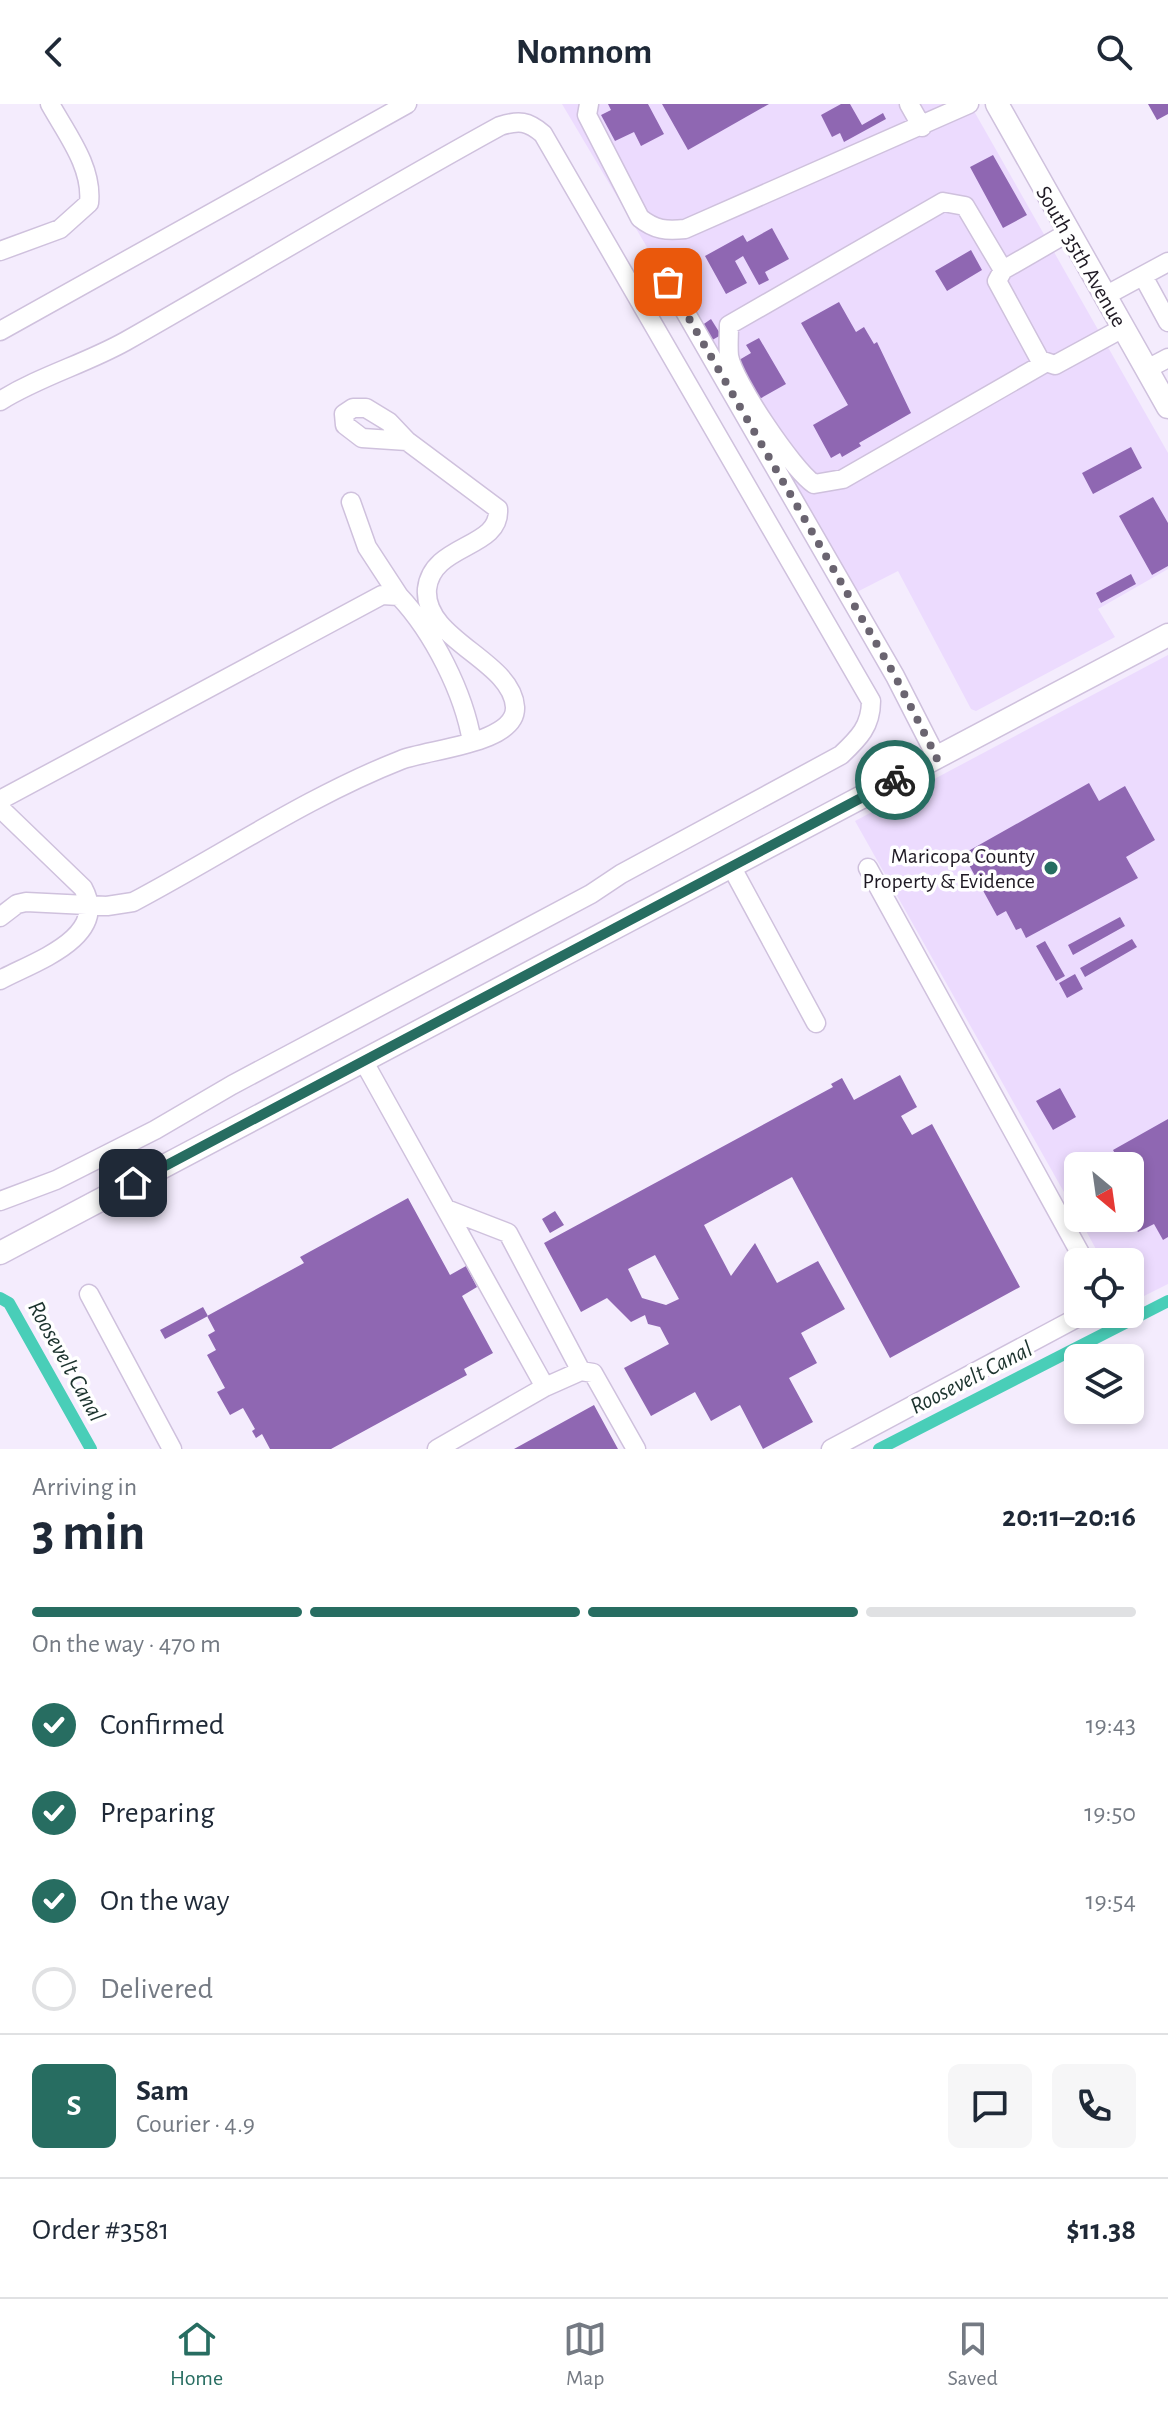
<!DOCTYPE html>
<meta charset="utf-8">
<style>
:root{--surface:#fff;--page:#f6f6f7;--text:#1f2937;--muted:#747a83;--line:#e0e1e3;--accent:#276d61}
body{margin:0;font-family:"Alegreya Sans",sans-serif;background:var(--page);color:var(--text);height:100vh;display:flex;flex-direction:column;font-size:30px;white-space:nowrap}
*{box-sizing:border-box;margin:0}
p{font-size:26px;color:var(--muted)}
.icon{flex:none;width:44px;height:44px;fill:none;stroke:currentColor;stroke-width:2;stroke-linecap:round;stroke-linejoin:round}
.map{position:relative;height:1345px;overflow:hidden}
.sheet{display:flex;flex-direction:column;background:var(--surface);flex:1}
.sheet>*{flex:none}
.needle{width:52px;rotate:151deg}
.fabs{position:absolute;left:1064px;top:1048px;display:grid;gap:16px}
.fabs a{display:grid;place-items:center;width:80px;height:80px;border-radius:12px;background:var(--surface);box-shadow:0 4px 12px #0003;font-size:40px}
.pin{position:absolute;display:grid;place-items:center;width:68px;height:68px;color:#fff;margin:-34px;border-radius:16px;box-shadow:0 4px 12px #0006}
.courier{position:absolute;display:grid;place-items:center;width:80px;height:80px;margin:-40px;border:6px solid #276d61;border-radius:50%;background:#fff;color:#222;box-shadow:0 2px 10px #0007}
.overview em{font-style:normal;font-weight:700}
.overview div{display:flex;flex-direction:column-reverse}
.overview{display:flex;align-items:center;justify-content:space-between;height:136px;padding:0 32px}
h1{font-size:52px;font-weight:700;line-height:60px}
.bar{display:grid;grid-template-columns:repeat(4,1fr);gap:12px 8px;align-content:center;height:96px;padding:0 32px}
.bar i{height:10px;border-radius:6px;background:var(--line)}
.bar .on{background:var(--accent)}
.bar p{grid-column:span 4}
.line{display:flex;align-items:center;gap:20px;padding:0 32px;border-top:2px solid var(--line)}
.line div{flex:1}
.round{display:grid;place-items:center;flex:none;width:84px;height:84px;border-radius:12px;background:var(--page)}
ol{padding:0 32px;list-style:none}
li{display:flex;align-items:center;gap:24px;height:88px}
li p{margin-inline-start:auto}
li .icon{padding:8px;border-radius:50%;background:var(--accent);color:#fff;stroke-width:4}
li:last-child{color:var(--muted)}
li i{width:44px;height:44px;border:4px solid var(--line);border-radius:50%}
header{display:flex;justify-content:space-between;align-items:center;height:104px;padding:0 32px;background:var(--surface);font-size:36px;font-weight:700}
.tabs{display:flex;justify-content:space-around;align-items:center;height:112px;border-top:2px solid var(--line);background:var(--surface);font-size:22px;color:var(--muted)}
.tabs a{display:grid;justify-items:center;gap:4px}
.tabs .on{color:var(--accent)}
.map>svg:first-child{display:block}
.built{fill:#ecdbfe}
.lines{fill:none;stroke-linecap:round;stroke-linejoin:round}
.canal{stroke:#49ceb8;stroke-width:12}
.building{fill:#8f67b2;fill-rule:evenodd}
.minor-casing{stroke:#cfc1dd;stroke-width:21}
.major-casing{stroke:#cfc1dd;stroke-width:25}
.minor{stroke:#fff;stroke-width:18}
.major{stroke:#fff;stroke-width:22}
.done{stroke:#6a6470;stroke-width:8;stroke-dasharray:0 14.4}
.route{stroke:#276d61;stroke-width:10}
.poi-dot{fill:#276d61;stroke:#fff;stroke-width:3}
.labels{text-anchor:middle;stroke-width:7;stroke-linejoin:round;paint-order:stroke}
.street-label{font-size:22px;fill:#1f1a24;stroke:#fff}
.poi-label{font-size:22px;fill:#1f1a24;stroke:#fff;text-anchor:end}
.water-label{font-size:24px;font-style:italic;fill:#1c332e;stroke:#fff}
</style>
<header><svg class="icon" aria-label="back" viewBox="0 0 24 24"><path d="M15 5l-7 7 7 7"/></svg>Nomnom<svg class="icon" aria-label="search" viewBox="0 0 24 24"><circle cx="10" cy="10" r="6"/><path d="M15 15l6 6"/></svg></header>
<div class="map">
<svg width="1168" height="1345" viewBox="0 0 1168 1345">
<rect width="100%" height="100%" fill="#f4ecfd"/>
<path class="built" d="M562,0H970L1168,349V465L1098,505L1115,533L976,607L971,605L898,467L853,490Z
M1168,551V1180L1130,1199V1158H1103L1079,1114H1130V1062H1078V1113L855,717Z"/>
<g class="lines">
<path class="canal" d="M0,1194L9,1199L91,1345
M879,1345L1168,1197"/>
</g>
<path class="building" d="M608,0H648L664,30L641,42L634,28L615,37L601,11L611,6Z
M662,0H769L688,46Z
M841,0H850L862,21L883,9L886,15L844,38L840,29L832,33L821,11Z
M1148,0H1168V10L1157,16Z
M993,51L1027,111L1003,124L970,63Z
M772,124L789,155L765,168L769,176L759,181L743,152L735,157L747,179L726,190L705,152L743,131L747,138Z
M971,146L982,166L947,187L935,167Z
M839,198L856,228L864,223L874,240L877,238L911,309L859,339L861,342L842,353L840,349L831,354L813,321L848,301L801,219Z
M711,215L721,231L707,239L698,224Z
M759,234L786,280L756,297L734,259L751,249L746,241Z
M1131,343L1142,364L1093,390L1082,369Z
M1153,393L1168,419V462L1152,471L1119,412Z
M1131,470L1136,480L1101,499L1096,489Z
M1089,679L1099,697L1125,682L1155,736L1126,753L1138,774L1026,834L1021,824L1016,826L1006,807L997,812L963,750Z
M1120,813L1125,822L1073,851L1068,841Z
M1132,835L1137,843L1085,873L1080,864Z
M1045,837L1065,872L1056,877L1036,842Z
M1075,870L1083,885L1067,894L1059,879Z
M900,971L917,1003L901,1012L912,1031L932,1020L1020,1183L890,1254L792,1073L704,1121L731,1172L755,1139L777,1179L818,1157L845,1205L801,1229L817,1259L789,1274L813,1318L763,1345L740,1301L711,1317L695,1288L651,1312L624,1264L669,1240L660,1223L648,1220L645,1211L631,1218L607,1194L581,1208L544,1139L833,983L831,980L842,974L854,996ZM655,1151L679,1195L666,1201L642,1194L628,1165Z
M1060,984L1076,1013L1053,1026L1036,997Z
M1168,1015V1133L1163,1136L1154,1120L1138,1128L1130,1114V1062H1122L1113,1046Z
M408,1094L450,1171L466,1162L477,1183L462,1192L493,1249L464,1265L467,1271L331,1345H270L262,1330L256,1334L252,1327L255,1325L243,1304L230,1311L217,1288L225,1284L207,1251L216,1246L208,1231L215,1227L207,1212L304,1159L300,1153Z
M555,1107L564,1121L550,1129L542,1115Z
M203,1203L208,1212L165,1235L160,1226Z
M594,1301L618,1345H514Z"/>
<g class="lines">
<g class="minor-casing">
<path id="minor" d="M589,0L587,11L640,114C655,126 666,127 685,125L969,0
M909,0L922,23
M1069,128L1003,166L997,177L1040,256L1055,261L1123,224
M0,147L60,125L89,99C93,63 66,29 50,0
M1003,166L965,102L943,98L729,221C729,231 728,242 729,252C733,277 793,366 814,380L843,375L1045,259
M1143,172L1168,218
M668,178L895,572L937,654
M1105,192L1168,158
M0,227L407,0
M1147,265L1168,254
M0,297C40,272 85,260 126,237C251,166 374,91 500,22C519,16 528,17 543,30L871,597C871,622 859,634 841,651L621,770L591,790L232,981L155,1026L56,1076L0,1097
M351,398L367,443L399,492
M0,696L382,491L399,492C433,528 464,589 472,638
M0,704L83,784C110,834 33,858 0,876
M731,762L816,919
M868,764L1085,1158
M0,813L17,800L26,798L107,802L133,798C222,751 307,693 401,656C428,645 517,640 515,603C512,556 423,536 427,485C432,439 501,445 498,405L407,337L389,318L366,304H353L344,310L345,321L362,334L407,337
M364,958L545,1283L437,1345
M446,1105L508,1129L581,1267
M89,1190L172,1345
M545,1283L581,1267L593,1269L636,1345
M831,1345L1084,1210"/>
</g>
<g class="major-casing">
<path id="major" d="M997,0L1168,303
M0,1149L1168,531"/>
</g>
<use href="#minor" class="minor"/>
<use href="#major" class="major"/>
</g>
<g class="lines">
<path class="done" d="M668,178L895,572L937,654L895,676"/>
<path class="route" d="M133,1079L895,676"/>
</g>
<circle class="poi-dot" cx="1051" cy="764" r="8"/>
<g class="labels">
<g class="street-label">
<text transform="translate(1082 152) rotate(60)" y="8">South 35th Avenue</text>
</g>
<g class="poi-label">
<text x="1035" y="759">Maricopa County<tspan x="1035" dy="25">Property &amp; Evidence</tspan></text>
</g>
<g class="water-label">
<text transform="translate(67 1257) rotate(61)" y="8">Roosevelt Canal</text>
<text transform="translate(971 1273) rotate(-27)" y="8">Roosevelt Canal</text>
</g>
</g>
</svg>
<div class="fabs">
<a><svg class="needle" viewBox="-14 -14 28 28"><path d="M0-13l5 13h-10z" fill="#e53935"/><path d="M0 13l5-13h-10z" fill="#747a83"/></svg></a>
<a><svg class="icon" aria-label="locate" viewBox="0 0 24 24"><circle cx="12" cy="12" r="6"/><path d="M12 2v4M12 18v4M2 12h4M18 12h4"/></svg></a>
<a><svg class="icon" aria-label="layers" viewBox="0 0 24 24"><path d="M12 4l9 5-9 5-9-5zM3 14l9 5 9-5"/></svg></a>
</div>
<div class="pin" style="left:668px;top:178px;background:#ea580c"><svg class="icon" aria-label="bag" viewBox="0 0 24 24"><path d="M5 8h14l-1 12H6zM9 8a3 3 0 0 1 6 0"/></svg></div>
<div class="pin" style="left:133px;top:1079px;background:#1f2937"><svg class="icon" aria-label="home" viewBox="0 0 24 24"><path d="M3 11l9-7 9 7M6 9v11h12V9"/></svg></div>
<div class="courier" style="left:895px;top:676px"><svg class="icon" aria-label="bike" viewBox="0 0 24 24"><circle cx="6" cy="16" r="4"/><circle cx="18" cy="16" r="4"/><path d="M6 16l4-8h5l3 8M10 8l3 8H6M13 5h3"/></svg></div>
</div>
<section class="sheet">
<div class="overview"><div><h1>3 min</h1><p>Arriving in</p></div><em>20:11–20:16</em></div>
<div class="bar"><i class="on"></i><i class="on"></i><i class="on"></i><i></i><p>On the way · 470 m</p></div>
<ol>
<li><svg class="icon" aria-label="check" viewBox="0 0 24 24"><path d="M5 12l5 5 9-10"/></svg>Confirmed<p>19:43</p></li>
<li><svg class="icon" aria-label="check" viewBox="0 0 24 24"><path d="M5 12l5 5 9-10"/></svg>Preparing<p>19:50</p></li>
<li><svg class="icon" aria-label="check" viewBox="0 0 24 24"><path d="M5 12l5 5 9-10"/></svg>On the way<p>19:54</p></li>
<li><i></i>Delivered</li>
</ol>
<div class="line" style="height:144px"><b class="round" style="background:var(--accent);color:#fff">S</b><div><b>Sam</b><p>Courier · 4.9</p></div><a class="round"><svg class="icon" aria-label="chat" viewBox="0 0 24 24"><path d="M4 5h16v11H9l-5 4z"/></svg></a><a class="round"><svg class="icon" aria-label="phone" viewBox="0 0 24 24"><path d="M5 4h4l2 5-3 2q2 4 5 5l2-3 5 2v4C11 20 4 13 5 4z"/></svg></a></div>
<div class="line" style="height:104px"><div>Order #3581</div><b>$11.38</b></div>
</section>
<nav class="tabs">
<a class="on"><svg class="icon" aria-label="home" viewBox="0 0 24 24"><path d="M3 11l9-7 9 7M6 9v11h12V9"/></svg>Home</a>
<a><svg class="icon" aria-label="map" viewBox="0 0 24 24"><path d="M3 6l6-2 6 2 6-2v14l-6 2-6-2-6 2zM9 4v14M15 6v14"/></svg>Map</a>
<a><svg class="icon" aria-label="saved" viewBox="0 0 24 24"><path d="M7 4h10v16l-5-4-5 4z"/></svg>Saved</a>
</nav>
